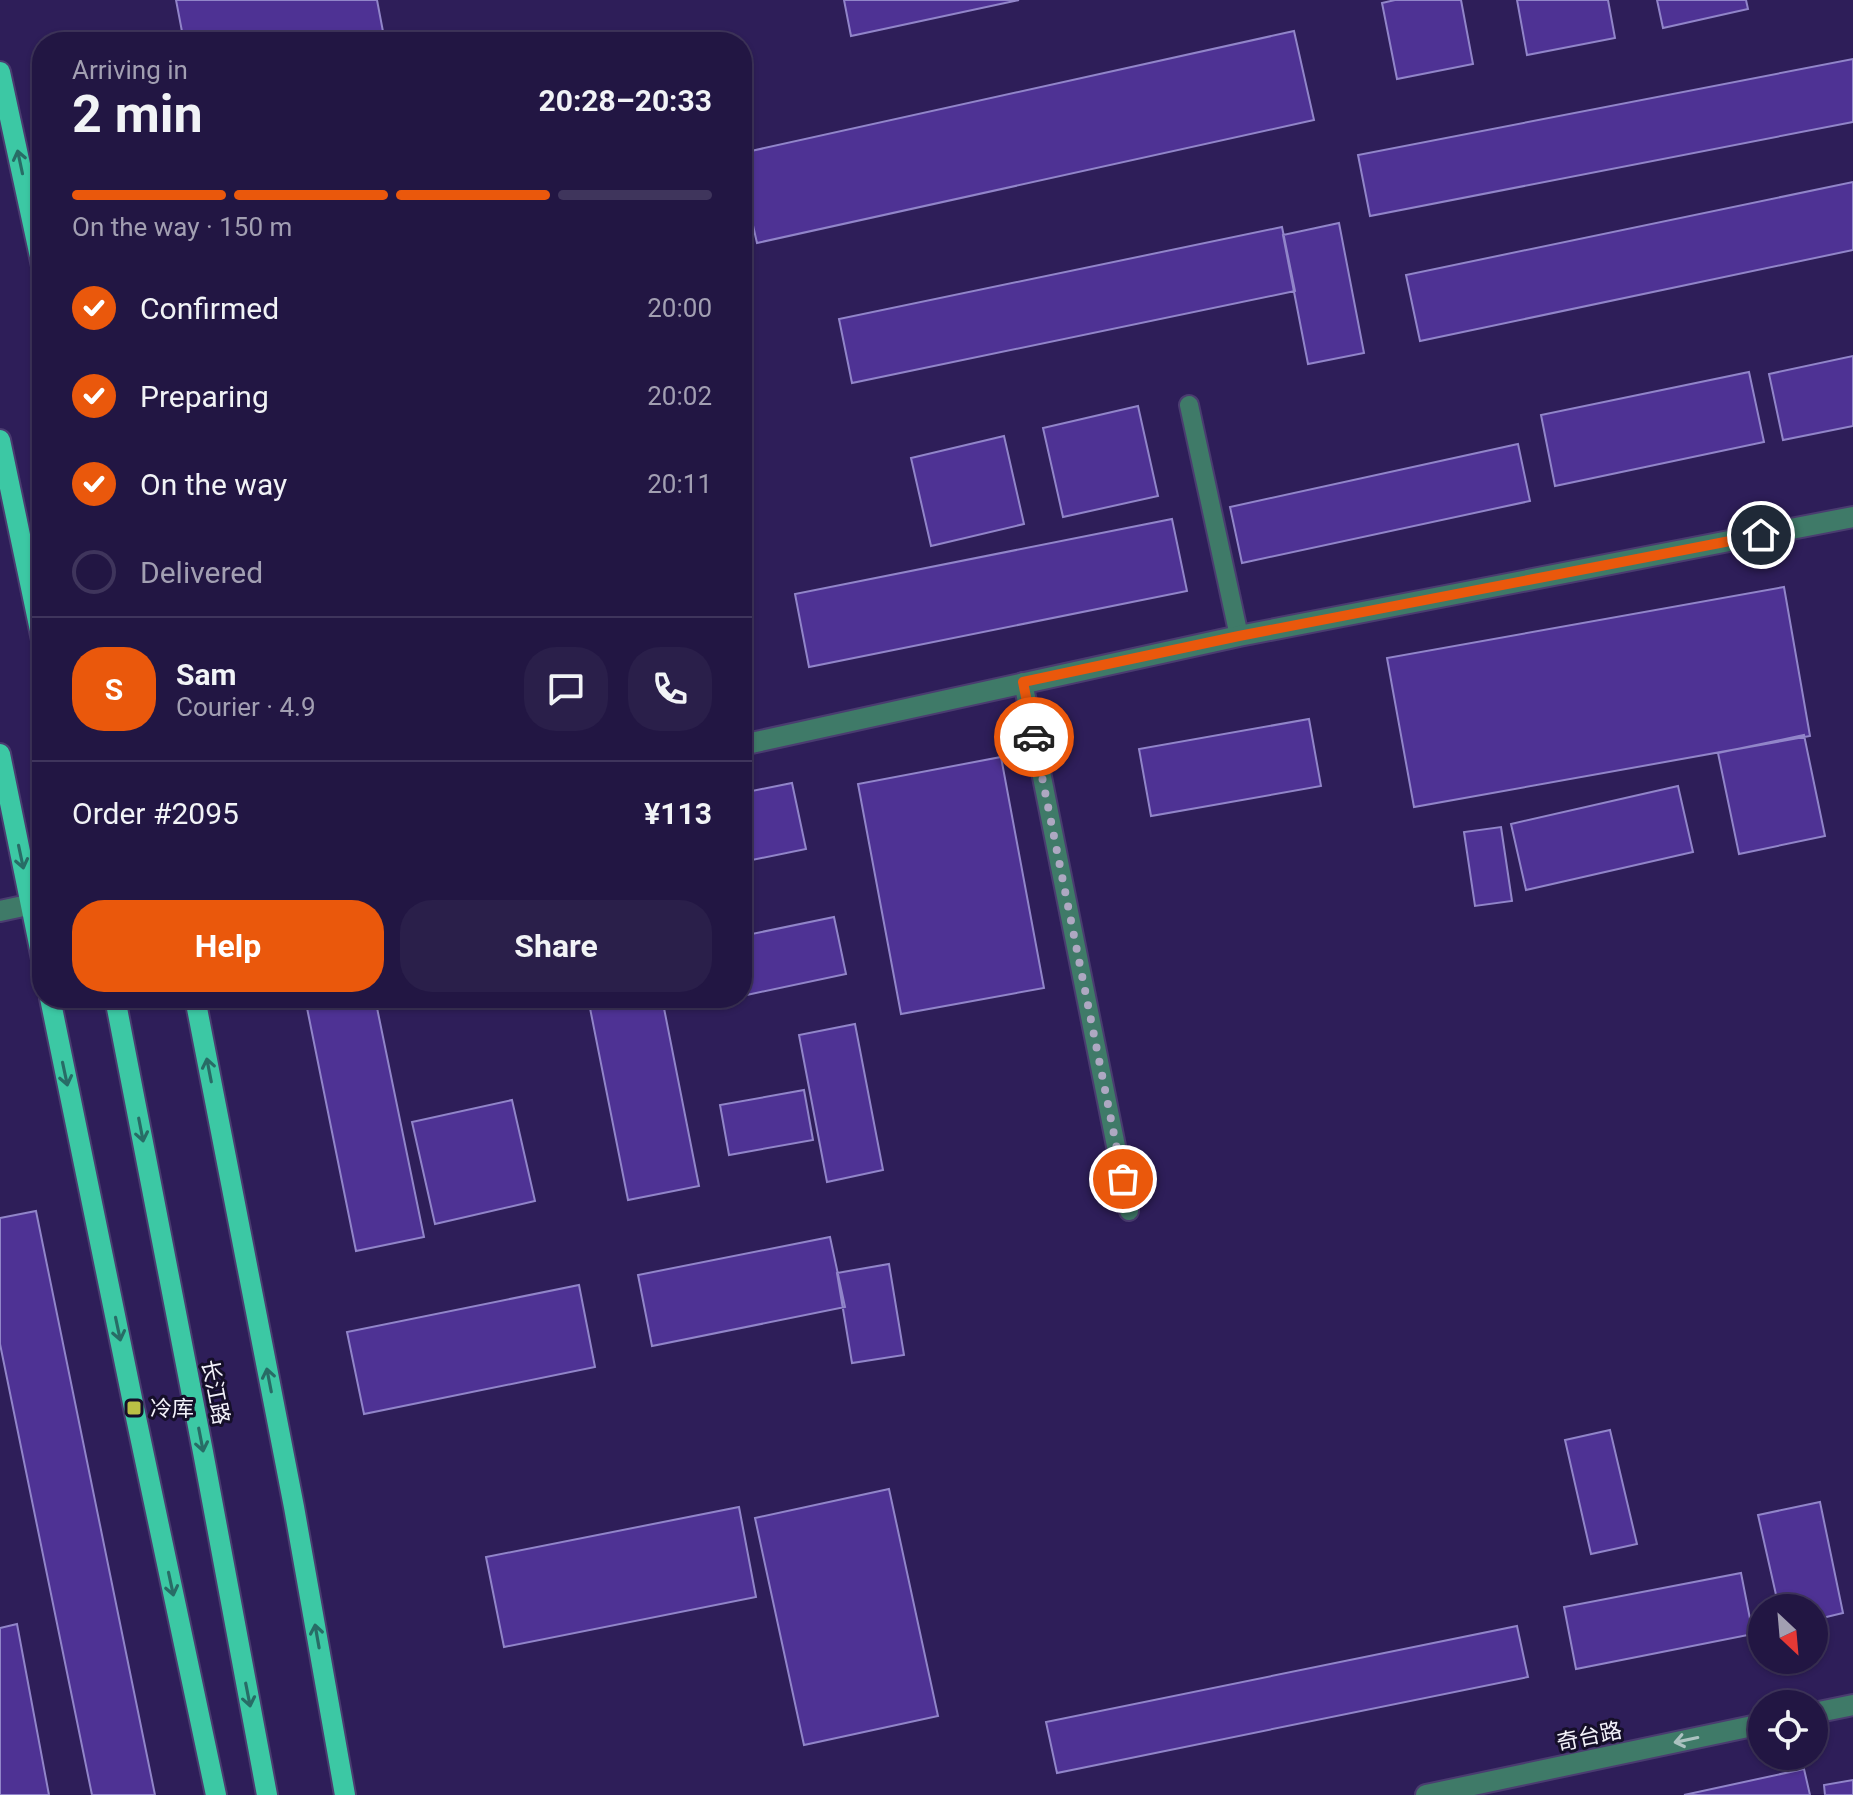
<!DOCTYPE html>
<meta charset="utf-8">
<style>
:root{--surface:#221643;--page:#2a1f4a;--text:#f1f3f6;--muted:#a29fb2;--line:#3f355c;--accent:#ea580c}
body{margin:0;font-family:Roboto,"Noto Sans SC",sans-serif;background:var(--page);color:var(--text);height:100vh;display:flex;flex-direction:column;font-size:30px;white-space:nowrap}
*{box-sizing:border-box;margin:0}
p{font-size:26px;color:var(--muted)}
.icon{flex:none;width:44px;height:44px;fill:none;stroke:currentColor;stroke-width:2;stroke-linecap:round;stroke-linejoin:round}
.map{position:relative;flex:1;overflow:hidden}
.details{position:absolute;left:32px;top:32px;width:720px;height:976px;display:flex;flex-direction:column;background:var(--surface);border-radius:32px;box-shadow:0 2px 6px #0004,0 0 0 2px var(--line)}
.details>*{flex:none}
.needle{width:52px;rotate:154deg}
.tools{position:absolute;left:1748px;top:1594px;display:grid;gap:16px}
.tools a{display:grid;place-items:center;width:80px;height:80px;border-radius:50%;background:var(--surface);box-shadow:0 2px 6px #0004,0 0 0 2px var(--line);font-size:40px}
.pin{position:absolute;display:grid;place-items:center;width:68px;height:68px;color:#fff;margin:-34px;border:4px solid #fff;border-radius:50%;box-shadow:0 2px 8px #0007}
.courier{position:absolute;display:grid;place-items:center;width:80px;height:80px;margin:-40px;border:6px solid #ea580c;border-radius:50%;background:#fff;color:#222;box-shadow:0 2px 10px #0007}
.headline em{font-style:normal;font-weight:700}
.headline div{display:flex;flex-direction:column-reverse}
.headline{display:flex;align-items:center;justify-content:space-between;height:136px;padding:0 40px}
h1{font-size:52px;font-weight:700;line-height:60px}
.bar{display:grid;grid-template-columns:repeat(4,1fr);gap:12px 8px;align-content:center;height:96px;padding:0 40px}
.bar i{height:10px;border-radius:6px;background:var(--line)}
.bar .current{background:var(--accent)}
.bar p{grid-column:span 4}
.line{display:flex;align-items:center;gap:20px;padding:0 40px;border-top:2px solid var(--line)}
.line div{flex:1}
.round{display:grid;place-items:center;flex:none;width:84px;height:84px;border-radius:32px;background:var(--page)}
ol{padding:0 40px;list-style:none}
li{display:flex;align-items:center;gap:24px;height:88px}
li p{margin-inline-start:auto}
li .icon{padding:8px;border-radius:50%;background:var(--accent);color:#fff;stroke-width:4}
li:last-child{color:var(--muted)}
li i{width:44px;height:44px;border:4px solid var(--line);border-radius:50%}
.button{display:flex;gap:16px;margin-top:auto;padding:16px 40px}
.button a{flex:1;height:92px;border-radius:32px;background:var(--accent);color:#fff;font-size:32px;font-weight:700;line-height:92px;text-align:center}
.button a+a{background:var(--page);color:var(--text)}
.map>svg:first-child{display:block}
.building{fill:#4e3294;stroke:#9185c9;stroke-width:2}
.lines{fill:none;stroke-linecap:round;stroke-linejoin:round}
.service-casing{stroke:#4a3c70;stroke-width:22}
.minor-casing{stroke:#4a3c70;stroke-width:24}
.tertiary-casing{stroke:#4a3c70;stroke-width:24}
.primary-casing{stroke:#4a3c70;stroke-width:24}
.service{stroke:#3f7a68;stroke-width:18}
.minor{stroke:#3f7a68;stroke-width:20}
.tertiary{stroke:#3f7a68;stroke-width:20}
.primary{stroke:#3cc8a4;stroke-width:20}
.oneway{stroke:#286c66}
.oneway2{stroke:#abc2c0}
.done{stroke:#aea8c2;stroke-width:8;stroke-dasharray:0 14.4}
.route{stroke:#ea580c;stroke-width:10}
.poi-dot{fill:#bbc045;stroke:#150f29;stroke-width:3}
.labels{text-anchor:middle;stroke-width:6;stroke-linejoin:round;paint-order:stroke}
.street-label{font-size:22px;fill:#f3f2fa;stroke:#150f29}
.poi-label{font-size:22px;fill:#f3f2fa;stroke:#150f29;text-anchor:start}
</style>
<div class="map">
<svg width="1853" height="1795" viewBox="0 0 1853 1795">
<rect width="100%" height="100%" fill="#2e1e59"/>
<path class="building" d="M176,0H377L385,42H184Z
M844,0H1019L851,36Z
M1395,0H1461L1473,64L1397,79L1382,3Z
M1517,0H1608L1615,38L1527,55Z
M1657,0H1746L1748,9L1663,28Z
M1294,31L1314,120L757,243L742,177V153Z
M1853,59V122L1370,216L1358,155Z
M1853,182V250L1420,341L1406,275Z
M1339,223L1364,353L1308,364L1283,235Z
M1282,227L1295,291L852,383L839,319Z
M1853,356V426L1783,440L1769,374Z
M1749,372L1764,442L1555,486L1541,415Z
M1138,406L1158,496L1063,517L1043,428Z
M1004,436L1024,524L931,546L911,458Z
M1518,444L1530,501L1242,563L1230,507Z
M1172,519L1187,591L809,667L795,594Z
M1784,587L1810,736L1414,807L1387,658Z
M1309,719L1321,786L1151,816L1139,749Z
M1804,735L1825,836L1739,854L1718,753Z
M1001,757L1044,988L901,1014L858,784Z
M792,783L806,849L742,862V793Z
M1678,786L1693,852L1526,890L1511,824Z
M1501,827L1512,901L1475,906L1464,832Z
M834,917L846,974L742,996V936Z
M305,998H375L424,1237L356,1251Z
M588,998H662L699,1186L628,1200Z
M855,1024L883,1170L827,1182L799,1035Z
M804,1090L813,1140L729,1155L720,1105Z
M512,1100L535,1201L435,1224L412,1122Z
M36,1211L155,1795H92L0,1344V1218Z
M830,1237L845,1307L652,1346L638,1275Z
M889,1264L904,1355L852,1363L837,1273Z
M579,1285L595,1367L364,1414L347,1332Z
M1610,1430L1637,1544L1591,1554L1565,1440Z
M889,1489L938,1716L804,1745L755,1518Z
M1820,1502L1843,1613L1814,1620V1608H1779L1758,1515Z
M739,1507L756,1597L504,1647L486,1557Z
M1741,1573L1753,1634L1576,1669L1564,1607Z
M17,1624L49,1795H0V1628Z
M1517,1626L1528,1677L1057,1773L1046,1722Z
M1804,1769L1810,1795H1684Z
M1853,1780V1795H1825L1824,1785Z"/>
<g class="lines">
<g class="service-casing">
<path id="service" d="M1189,405L1239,636
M1023,682L1129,1211"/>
</g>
<g class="minor-casing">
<path id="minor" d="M742,745L1239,636L1853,517
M0,911L42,902"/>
</g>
<g class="tertiary-casing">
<path id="tertiary" d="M1814,1713L1853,1705
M1426,1795L1762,1724"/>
</g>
<g class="primary-casing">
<path id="primary" d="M0,72L42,266
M0,440L42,640
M0,754L42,959
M50,998L134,1408L216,1795
M115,998L203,1452L267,1795
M195,998L294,1507L345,1795"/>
</g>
<use href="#service" class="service"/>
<use href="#minor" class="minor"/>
<use href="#tertiary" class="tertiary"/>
<use href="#primary" class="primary"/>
</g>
<defs><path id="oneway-shaft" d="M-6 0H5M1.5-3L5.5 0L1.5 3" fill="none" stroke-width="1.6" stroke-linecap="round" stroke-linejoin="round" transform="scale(2)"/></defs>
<g class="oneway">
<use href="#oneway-shaft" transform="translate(20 162) rotate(-102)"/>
<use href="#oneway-shaft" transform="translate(21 857) rotate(78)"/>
<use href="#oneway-shaft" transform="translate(209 1070) rotate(-101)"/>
<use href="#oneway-shaft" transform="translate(65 1074) rotate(78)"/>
<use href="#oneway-shaft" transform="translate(141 1130) rotate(79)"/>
<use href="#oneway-shaft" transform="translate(118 1329) rotate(78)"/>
<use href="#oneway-shaft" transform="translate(269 1380) rotate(-101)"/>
<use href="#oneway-shaft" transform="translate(201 1440) rotate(79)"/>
<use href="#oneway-shaft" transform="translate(171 1584) rotate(78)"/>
<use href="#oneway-shaft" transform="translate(317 1636) rotate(-100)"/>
<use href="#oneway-shaft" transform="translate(248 1695) rotate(79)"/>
</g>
<use class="oneway2" href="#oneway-shaft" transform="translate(1686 1740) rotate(168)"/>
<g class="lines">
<path class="done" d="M1034,737L1123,1179"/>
<path class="route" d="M1034,737L1023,682L1239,636L1761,535"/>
</g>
<rect class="poi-dot" x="126" y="1400" width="16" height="16" rx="4"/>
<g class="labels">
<g class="street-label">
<text transform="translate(216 1392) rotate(79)" y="8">长江路</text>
<text transform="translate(1589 1736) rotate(-12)" y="8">奇台路</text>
</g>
<g class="poi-label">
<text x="150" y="1416">冷库</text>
</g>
</g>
</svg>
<div class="tools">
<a><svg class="needle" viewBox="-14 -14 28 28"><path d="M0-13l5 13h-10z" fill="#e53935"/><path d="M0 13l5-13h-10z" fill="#a29fb2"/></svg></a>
<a><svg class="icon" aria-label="locate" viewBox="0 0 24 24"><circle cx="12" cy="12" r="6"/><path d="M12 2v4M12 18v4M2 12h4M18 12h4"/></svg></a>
</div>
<div class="pin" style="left:1123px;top:1179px;background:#ea580c"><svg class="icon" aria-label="bag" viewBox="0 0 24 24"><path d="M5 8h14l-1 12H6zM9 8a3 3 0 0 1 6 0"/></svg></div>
<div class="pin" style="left:1761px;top:535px;background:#1f2937"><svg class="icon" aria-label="home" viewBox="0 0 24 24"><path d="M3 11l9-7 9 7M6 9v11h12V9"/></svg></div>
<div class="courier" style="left:1034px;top:737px"><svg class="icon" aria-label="car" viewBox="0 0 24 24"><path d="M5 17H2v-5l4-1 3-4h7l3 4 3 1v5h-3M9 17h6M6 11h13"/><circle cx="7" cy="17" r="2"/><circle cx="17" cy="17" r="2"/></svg></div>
<section class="details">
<div class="headline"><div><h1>2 min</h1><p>Arriving in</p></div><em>20:28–20:33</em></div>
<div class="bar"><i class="current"></i><i class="current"></i><i class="current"></i><i></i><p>On the way · 150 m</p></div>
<ol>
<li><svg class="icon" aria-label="check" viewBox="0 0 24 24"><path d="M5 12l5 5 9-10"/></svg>Confirmed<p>20:00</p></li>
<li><svg class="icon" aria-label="check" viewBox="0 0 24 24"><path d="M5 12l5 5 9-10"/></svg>Preparing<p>20:02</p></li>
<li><svg class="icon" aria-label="check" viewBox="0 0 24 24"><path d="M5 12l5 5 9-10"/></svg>On the way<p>20:11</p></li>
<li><i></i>Delivered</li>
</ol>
<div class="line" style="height:144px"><b class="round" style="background:var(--accent);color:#fff">S</b><div><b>Sam</b><p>Courier · 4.9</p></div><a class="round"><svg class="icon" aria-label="chat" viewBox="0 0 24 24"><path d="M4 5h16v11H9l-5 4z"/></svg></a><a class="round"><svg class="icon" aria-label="phone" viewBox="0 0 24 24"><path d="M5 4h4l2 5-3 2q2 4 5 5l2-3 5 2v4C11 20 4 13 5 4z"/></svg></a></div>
<div class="line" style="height:104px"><div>Order #2095</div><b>¥113</b></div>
<div class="button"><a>Help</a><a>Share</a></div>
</section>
</div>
